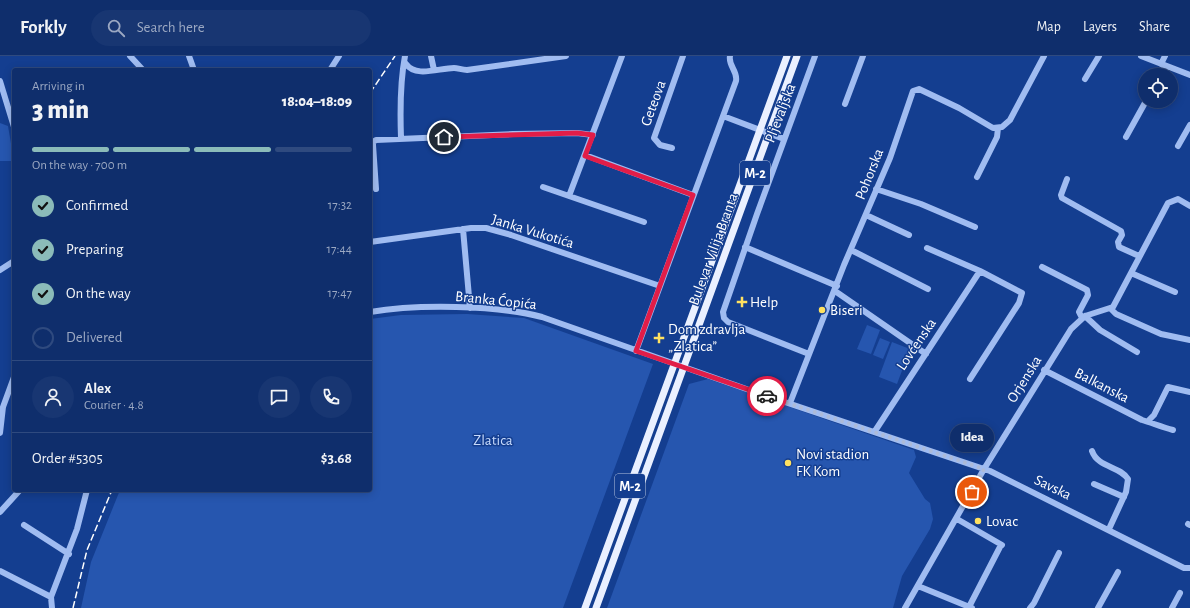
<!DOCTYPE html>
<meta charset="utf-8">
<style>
:root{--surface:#0f2e6c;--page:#183672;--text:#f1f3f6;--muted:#9ba8c2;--line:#2f4a7f;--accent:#8bbbb9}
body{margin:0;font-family:"Alegreya Sans",sans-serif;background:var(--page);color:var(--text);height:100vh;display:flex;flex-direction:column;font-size:15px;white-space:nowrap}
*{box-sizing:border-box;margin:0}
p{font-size:13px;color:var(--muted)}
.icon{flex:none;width:22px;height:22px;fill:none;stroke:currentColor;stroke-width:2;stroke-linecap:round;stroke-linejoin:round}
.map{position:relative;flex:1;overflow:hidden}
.panel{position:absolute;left:12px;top:12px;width:360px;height:424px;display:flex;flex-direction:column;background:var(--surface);border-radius:4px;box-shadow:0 2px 10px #0003,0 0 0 1px var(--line)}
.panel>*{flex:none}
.fabs{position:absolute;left:1138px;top:12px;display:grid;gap:8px}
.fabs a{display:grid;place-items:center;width:40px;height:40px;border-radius:50%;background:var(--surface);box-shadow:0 2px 10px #0003,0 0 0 1px var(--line);font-size:20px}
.pin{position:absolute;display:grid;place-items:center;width:34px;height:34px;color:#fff;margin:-17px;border:2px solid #fff;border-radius:50%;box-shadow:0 1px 4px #0007}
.courier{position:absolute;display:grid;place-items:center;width:40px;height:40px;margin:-20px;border:3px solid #e11d48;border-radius:50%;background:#fff;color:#222;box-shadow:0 1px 5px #0007}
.bubble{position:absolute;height:28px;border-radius:14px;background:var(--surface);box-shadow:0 2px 10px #0003,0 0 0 1px var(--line);font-size:13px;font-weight:800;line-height:28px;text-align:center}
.head em{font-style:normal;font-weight:800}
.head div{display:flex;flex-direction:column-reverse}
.head{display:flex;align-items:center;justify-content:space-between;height:68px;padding:0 20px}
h1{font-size:26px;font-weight:800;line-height:30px}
.bar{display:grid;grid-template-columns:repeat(4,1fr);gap:6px 4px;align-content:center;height:48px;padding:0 20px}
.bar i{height:5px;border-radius:3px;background:var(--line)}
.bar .selected{background:var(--accent)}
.bar p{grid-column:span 4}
.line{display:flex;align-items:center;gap:10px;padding:0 20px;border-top:1px solid var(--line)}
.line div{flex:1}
.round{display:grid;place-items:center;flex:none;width:42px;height:42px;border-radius:21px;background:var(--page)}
ol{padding:0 20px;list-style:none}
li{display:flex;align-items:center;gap:12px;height:44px}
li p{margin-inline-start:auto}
li .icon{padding:4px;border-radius:50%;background:var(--accent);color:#111;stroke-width:4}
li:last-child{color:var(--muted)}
li i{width:22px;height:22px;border:2px solid var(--line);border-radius:50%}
header{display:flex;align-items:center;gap:24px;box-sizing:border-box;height:56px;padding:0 20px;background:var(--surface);border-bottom:1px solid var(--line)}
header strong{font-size:19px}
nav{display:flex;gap:22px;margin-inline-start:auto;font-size:14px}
.search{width:280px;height:36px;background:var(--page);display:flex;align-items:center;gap:10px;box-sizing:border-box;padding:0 14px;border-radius:22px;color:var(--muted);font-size:15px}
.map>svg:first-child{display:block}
.green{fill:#2656af}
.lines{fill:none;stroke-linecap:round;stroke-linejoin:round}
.minor{stroke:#a0bcf1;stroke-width:6}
.major{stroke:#eaf0ff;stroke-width:7}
.rail{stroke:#fff;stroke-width:1.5;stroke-dasharray:7 3;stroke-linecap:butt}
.done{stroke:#adbbd8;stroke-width:4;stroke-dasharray:0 7.2}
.route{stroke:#e11d48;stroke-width:5}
.poi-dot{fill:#ffe160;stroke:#143e90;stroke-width:1.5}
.labels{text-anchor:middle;stroke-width:3;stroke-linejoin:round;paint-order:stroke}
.shield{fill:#143e90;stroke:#b8c5de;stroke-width:1}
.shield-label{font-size:14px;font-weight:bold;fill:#fff}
.street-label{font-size:15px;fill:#fff;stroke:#143e90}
.poi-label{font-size:15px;fill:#fff;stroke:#143e90;text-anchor:start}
.park-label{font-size:15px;fill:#c7dafc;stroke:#143e90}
</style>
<header>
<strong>Forkly</strong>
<div class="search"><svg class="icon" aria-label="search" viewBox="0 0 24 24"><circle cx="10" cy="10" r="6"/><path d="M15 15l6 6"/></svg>Search here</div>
<nav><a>Map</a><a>Layers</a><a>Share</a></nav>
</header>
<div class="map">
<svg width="1190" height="552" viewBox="0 0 1190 552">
<rect width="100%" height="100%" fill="#143e90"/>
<path class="green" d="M0,67L8,70L14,105H0Z
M467,258L524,262L653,308L563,552H81L91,506L120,434H370V263L401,259Z
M867,269L880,274L871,298L857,293Z
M880,282L890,286L883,303L873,299Z
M892,286L910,293L897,328L879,321Z
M708,323L914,394L916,401L909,417L925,443L930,447L933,463L930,473L902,520L893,552H607L689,328Z"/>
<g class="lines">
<path class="minor" d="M130,0L143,14
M189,0L194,14
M431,0L434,14
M1141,0L1190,19
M406,8C416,22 439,12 454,12C458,12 462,14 467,14L566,0
M1161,8L1165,0
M330,14L339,0
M1160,19L1165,11
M1085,23L1099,0
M0,25L14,71
M845,48L863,0
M723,60L784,83
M1126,81L1146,45
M401,82C400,54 400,26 405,0
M1178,90L1190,69
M672,92L660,89L654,82L683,0
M585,99L693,139
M977,121L997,81L998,72
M1067,123L1061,139L1062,142L1121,175L1122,179L1118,186L1119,191L1139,200
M543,131L644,166
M376,133L373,89V86L376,84L513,78L577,77L593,79
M876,133L921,148L975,171
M569,140L622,0
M866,159L909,179
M463,173L470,252
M370,186L471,172H486L511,179L660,230
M745,191L837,230
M927,192L980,215L1022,237L1019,247L970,323
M851,194L928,233
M1042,211L1087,234L1088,239L1079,256L1082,262
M0,214L14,205
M1131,217L1175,236
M835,235L926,298
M1111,253L1116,258L1161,278L1190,284
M370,256C417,248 496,249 542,261L752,335L990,415L1184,512H1190
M1085,260L1100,274L1137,296
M636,295L736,25C738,15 728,10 730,0
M809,298L728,266L724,262L723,256L757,158L815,0
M1044,314L1142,364C1152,367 1162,371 1173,374
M790,347L844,209L890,102L913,35L919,33L959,52L993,72L1002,71L1010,64L1044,0
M1149,364L1154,359L1168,331L1190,336
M875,375L980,215
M0,377L3,351L14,321
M1092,395C1098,412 1120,410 1128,423L1126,436L1109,473
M1094,428L1124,441
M0,456L20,434
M957,463L1002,489
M1188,468L1190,469
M24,469L69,498
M0,515L51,541
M918,530L972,552
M969,551L1001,489
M52,552L51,541L77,473L87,434
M905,552L984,413L1071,273L1085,260L1113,251L1168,147L1178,143L1190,150
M1030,552L1034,547L1059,497
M1098,552L1118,516
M1172,552L1180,537"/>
<path class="major" d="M585,552L787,0
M596,552L797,0"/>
<path class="rail" d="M370,37L395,0
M73,552L87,494L112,434"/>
</g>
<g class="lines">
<path class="done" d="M767,340L984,413L972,436"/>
<path class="route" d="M444,81L577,77L593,79L585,100L693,139L636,295L767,340"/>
</g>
<g class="poi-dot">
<path d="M740 240h4v4h4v4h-4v4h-4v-4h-4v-4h4z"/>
<circle cx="822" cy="254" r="4"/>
<path d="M657 276h4v4h4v4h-4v4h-4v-4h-4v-4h4z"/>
<circle cx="788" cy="407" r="4"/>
<circle cx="978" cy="465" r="4"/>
</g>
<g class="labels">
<g class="shield">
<rect x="740" y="105" width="30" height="24" rx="3"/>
<rect x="615" y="418" width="30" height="24" rx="3"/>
</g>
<g class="shield-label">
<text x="755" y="122">M-2</text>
<text x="630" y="435">M-2</text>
</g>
<g class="street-label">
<text transform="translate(653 47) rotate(-70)" y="5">Geteova</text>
<text transform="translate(780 57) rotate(-69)" y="5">Pljevaljska</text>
<text transform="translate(869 118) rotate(-68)" y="5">Pohorska</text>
<text transform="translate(533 175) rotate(17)" y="5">Janka Vukotića</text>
<text transform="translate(713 193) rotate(-70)" y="5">Bulevar Vilija Branta</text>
<text transform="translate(496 244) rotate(6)" y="5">Branka Ćopića</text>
<text transform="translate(916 288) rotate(-56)" y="5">Lovćenska</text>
<text transform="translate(1024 323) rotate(-58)" y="5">Orjenska</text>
<text transform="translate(1102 329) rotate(27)" y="5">Balkanska</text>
<text transform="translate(1053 431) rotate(26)" y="5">Savska</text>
</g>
<g class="poi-label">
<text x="750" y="251">Help</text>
<text x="830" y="259">Biseri</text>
<text x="668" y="278">Dom zdravlja<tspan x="668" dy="17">„Zlatica”</tspan></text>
<text x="796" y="403">Novi stadion<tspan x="796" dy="17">FK Kom</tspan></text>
<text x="986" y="470">Lovac</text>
</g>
<g class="park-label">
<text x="493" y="389">Zlatica</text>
</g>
</g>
</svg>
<div class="fabs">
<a><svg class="icon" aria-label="locate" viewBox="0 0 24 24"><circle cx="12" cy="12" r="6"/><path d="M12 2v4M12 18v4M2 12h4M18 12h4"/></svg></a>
</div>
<div class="pin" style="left:972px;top:436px;background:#ea580c"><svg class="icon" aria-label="bag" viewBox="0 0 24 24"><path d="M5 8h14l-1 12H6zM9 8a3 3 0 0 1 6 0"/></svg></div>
<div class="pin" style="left:444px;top:81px;background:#1f2937"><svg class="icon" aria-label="home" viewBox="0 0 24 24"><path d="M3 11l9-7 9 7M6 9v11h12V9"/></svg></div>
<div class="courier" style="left:767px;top:340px"><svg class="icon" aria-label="car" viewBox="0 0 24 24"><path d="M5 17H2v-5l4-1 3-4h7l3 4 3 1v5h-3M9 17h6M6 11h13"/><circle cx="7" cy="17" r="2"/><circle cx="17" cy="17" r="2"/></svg></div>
<div class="bubble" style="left:950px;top:368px;width:44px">Idea</div>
<section class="panel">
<div class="head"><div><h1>3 min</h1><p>Arriving in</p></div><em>18:04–18:09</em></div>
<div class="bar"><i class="selected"></i><i class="selected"></i><i class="selected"></i><i></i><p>On the way · 700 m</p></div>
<ol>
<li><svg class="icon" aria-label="check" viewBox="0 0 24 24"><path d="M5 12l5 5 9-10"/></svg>Confirmed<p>17:32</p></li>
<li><svg class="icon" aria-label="check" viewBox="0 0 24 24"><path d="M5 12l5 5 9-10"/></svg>Preparing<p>17:44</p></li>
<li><svg class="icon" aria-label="check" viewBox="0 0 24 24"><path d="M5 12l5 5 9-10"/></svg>On the way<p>17:47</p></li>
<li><i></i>Delivered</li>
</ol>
<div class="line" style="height:72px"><a class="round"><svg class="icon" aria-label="person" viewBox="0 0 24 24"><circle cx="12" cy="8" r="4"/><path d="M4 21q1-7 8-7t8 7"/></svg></a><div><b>Alex</b><p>Courier · 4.8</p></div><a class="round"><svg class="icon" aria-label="chat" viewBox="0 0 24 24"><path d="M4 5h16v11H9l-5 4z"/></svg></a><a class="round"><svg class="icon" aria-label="phone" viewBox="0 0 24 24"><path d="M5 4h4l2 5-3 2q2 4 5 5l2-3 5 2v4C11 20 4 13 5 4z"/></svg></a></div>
<div class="line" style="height:52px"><div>Order #5305</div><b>$3.68</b></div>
</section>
</div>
